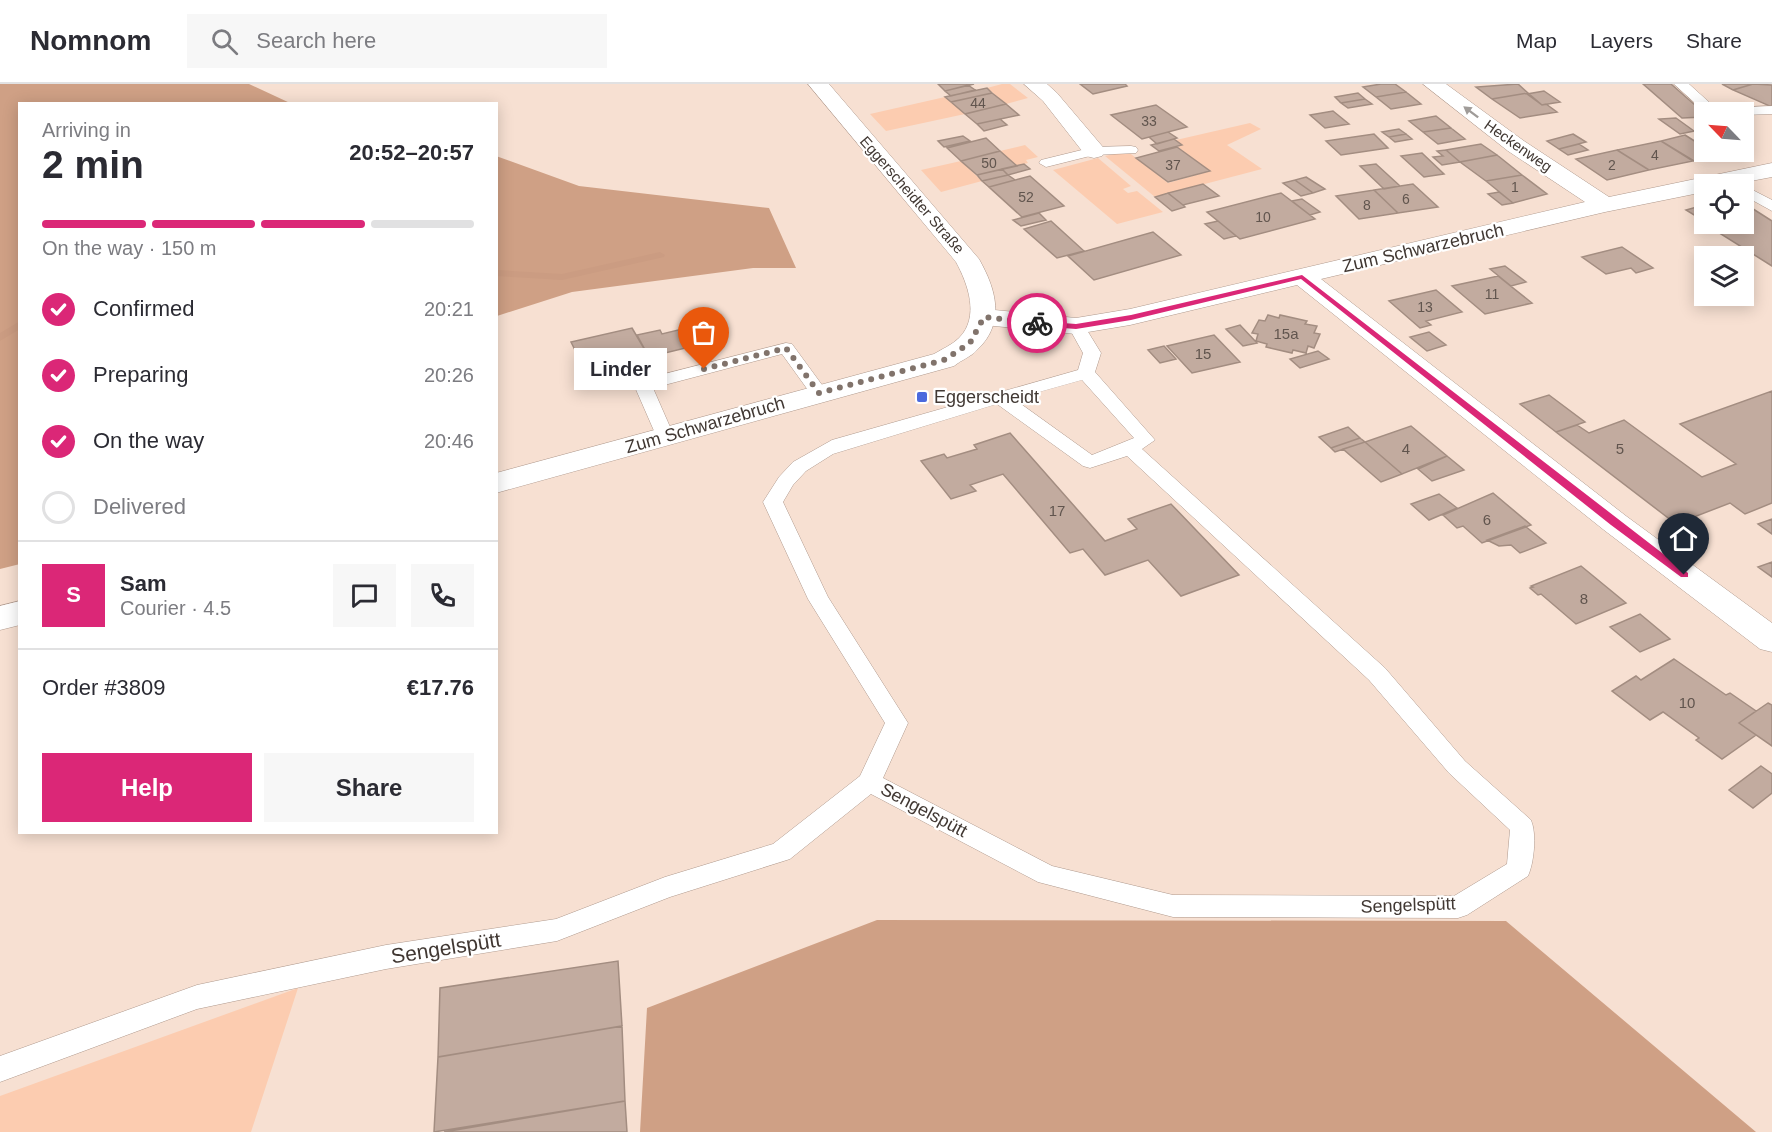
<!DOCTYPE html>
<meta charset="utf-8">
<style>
:root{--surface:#fff;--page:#f7f7f7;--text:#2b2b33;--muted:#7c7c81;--line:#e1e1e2;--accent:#db2777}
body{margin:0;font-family:Arial,sans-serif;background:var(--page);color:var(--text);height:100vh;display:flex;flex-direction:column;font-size:22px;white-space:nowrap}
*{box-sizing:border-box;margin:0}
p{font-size:20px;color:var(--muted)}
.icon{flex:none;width:33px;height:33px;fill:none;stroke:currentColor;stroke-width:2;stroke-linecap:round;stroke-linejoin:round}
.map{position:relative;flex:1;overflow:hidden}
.sheet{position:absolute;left:18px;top:18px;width:480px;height:732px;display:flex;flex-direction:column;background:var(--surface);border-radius:0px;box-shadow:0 3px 15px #0003}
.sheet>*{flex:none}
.needle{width:39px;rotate:295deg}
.buttons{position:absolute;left:1694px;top:18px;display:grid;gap:12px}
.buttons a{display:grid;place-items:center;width:60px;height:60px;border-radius:0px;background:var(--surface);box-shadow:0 3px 15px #0003;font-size:30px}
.pin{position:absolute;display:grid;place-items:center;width:51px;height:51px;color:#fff;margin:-62px -26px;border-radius:50% 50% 50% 0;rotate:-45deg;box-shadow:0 0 6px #0007}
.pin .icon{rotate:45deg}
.courier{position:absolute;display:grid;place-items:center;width:60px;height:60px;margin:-30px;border:4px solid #db2777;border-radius:50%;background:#fff;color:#222;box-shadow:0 2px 8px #0007}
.bubble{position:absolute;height:42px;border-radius:0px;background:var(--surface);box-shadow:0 3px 15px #0003;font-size:20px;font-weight:800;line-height:42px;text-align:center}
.summary em{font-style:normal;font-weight:800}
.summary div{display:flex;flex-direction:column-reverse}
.summary{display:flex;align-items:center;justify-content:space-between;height:102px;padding:0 24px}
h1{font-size:39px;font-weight:800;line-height:45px}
.bar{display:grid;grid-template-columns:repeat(4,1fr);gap:9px 6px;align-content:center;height:72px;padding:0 24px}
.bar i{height:8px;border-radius:4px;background:var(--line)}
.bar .active{background:var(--accent)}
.bar p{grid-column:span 4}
.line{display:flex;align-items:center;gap:15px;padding:0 24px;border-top:2px solid var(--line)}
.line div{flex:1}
.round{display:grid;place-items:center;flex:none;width:63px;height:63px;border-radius:0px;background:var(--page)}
ol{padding:0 24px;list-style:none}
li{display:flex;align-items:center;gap:18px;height:66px}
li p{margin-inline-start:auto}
li .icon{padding:6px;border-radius:50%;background:var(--accent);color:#fff;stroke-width:4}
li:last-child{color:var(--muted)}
li i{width:33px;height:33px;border:3px solid var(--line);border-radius:50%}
.cta{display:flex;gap:12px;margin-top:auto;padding:12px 24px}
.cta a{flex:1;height:69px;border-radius:0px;background:var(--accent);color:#fff;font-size:24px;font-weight:800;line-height:69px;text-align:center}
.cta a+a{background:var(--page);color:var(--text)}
header{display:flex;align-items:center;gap:36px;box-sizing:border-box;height:84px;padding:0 30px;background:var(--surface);border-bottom:2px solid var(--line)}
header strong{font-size:28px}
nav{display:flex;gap:33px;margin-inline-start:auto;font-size:21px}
.search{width:420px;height:54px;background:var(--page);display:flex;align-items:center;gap:15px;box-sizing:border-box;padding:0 21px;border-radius:0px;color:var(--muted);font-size:22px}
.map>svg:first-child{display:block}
.green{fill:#fcccb0}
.forest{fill:#cfa085}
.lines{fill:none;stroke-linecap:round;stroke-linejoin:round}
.stream{fill:#cb9c82;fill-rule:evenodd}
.building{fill:#c2ab9f;stroke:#a38d81;stroke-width:1.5}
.lane-casing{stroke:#af998d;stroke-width:1}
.street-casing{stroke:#af998d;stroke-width:1}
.secondary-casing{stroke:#af998d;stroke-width:1}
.lane{fill:#fff;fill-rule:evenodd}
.street{fill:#fff;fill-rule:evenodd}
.secondary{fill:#fff;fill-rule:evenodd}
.oneway{fill:#a09c99}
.route{fill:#db2777}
.done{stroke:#81736b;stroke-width:6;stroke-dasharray:0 10.8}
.poi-dot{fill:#4b69dd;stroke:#fff;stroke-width:2}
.labels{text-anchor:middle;stroke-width:4.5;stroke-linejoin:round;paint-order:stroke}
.far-number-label{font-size:14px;fill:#61554e}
.far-street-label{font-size:15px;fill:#413833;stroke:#fff}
.number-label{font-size:15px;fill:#61554e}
.street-label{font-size:18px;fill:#413833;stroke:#fff}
.poi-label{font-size:18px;fill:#413833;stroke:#fff;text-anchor:start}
.near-street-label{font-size:21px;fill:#413833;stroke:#fff}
</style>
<header>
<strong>Nomnom</strong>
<div class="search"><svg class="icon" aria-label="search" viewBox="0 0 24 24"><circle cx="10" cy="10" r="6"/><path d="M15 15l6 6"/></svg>Search here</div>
<nav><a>Map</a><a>Layers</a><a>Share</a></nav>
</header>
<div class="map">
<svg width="1772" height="1048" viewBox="0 0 1772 1048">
<rect width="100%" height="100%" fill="#f7e0d2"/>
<path class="green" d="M1002,0H1010L1028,14L1006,20L987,4Z
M945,13L965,30L886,47L870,30Z
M1250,39L1261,45L1227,61L1262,85L1155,113L1105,72L1127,67L1168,99L1210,87L1178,63L1182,61L1176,56Z
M1025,61L1038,73L1026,76L1028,79L1017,82L1000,67Z
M1098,74L1131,102L1123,105L1128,109L1137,107L1163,128L1117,140L1053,86Z
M961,77L982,97L941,108L921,86Z
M298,904L251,1048H0V1012Z"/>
<path class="forest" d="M0,0H249L290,19L20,20V480L0,485Z
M496,72L579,102L769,124L796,184H753L572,208L497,232Z
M877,836L1506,837L1756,1048H640L647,924Z"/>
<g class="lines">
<path class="stream" d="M660,168L665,171L664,173L562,196L496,192V186L562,190Z
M20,237V245L0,257V249Z"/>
</g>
<path class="building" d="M938,0H974L945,7Z
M1080,0H1125L1127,2L1093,10Z
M1381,0H1395L1406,8L1376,13L1363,3Z
M1518,0L1528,9L1492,15L1476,3Z
M1643,0H1671L1704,29V33L1682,34Z
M1722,0H1753L1733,6Z
M1753,0L1772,1V23L1733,6Z
M968,1L975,6L951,12L945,7Z
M987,4L992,9L951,18L945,13Z
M1544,7L1560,18L1542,21L1527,10Z
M1406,8L1421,20L1391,25L1376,13Z
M992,9L1006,20L965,30L951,18Z
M1358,9L1365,15L1341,19L1335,13Z
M1528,9L1542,21L1546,20L1557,28L1520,34L1492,15Z
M1365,15L1372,20L1348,24L1341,19Z
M1006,20L1019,31L977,40L965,30Z
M1156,21L1187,43L1142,55L1111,31Z
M1333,27L1349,40L1325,44L1310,31Z
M1436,32L1451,44L1423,48L1409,37Z
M1676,34L1694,47L1680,50L1659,35Z
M1000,35L1007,41L984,47L977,40Z
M1451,44L1465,55L1438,60L1423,48Z
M1399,45L1406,50L1389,53L1382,48Z
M1168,48L1177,54L1157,60L1149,53Z
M1374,50L1388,64L1341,71L1326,57Z
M1406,50L1412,55L1395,58L1389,53Z
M1573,50L1586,58L1559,65L1547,57Z
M1685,51L1704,63V68L1717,72L1694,77L1661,57Z
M963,52L970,57L944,63L938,57Z
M986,54L1000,67L961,77L947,64Z
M1174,55L1182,61L1159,67L1151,61Z
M1661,57L1693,77L1649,86L1617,66Z
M1481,60L1497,71L1460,78L1446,66Z
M1579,60L1588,66L1568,71L1559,65Z
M1177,63L1210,87L1168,98L1136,74Z
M1446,66L1460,78L1442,81L1433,73L1443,72L1437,67Z
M1617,66L1649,86L1607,96L1576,75Z
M1000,67L1017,82L977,91L961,77Z
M1422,69L1444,90L1424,93L1401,72Z
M1497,71L1522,91L1486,97L1460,78Z
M1024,80L1030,85L1008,91L1002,85Z
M1376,80L1400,102L1384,105L1360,82Z
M1002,85L1008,91L982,97L977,91Z
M1008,91L1015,96L989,103L982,97Z
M1522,91L1547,110L1513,119L1486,97Z
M1030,92L1064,122L1022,133L989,103Z
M1306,93L1325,105L1313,109L1295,96Z
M1295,96L1313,109L1301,112L1283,99Z
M1203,100L1219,112L1183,121L1168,109Z
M1413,100L1438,123L1398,129L1374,106Z
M1374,106L1398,129L1359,135L1336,112Z
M1499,108L1513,119L1502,121L1488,110Z
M1168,109L1183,121L1185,123L1172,127L1155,113Z
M1281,109L1315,135L1240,155L1207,128Z
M1302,115L1320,128L1310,131L1292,117Z
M1704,121V133L1699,134L1686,126Z
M1750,123L1772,137V182L1705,140H1743V124Z
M1039,129L1046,136L1021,142L1013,136Z
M1051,137L1084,167L1057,174L1024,145Z
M1218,137L1236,152L1224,155L1205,140Z
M1153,148L1181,171L1094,196L1068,172Z
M1622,163L1653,184L1636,189L1631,184L1606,190L1582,173Z
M1505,182L1526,198L1511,202L1490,185Z
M1498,192L1532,219L1485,230L1452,202Z
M1436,206L1462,228L1426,237L1431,241L1420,244L1389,217Z
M1268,231L1279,234L1280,231L1307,237L1305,240L1317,242L1314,249L1320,250L1314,264L1308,262L1306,269L1293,266L1292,269L1266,263L1267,260L1256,257L1258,250L1252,249L1259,236L1265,237Z
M707,239L718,256L649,273L637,251L660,246L662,250Z
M1240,241L1257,259L1243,262L1226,245Z
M632,244L649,273L586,288L571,258Z
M1429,248L1446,261L1427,267L1410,253Z
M1214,251L1240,278L1192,289L1167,262Z
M1164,262L1176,275L1160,279L1148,266Z
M1318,267L1329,275L1300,284L1290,275Z
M1772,307V419L1745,430L1730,419L1676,440L1556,348L1577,341L1589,349L1624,336L1702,393L1736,380L1680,340Z
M1549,311L1585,338L1556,348L1520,320Z
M1411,342L1447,372L1402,390L1365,358Z
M1348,343L1360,354L1331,364L1319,353Z
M1010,349L1105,457L1137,445L1128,435L1171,420L1239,491L1181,512L1148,476L1105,491L1083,465L1070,469L1003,390L970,401L976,407L951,415L921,377L944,370L947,374L977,365L974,361Z
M1360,354L1365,358L1335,368L1331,364Z
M1365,358L1402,390L1381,398L1343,365Z
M1447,372L1464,386L1432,397L1418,385Z
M1493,409L1531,441L1482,459L1463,442L1457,444L1443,431Z
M1439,410L1457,424L1429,436L1411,420Z
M1772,435V450L1758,440Z
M1525,442L1546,459L1520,469L1511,461L1499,462L1487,456Z
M1772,478V493L1758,483Z
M1581,482L1626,519L1576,540L1541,510L1538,511L1530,504L1533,503L1531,502Z
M1640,530L1670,555L1640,568L1610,543Z
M1674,575L1726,611L1730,609L1756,627L1739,639L1756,651L1722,675L1696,656L1699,654L1663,628L1650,636L1612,607L1636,592L1641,596Z
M1768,619L1772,621V662L1739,639Z
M1761,682L1772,690V709L1753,724L1729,706Z
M618,877L622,942L438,973L440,904Z
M622,942L625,1017L434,1048L438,973Z
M625,1017L627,1048H444Z"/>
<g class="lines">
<g class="lane-casing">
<path id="lane" d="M1674,0H1689L1720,28H1705Z
M1772,22V30L1743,31V28H1721L1728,24Z
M1131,62L1136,63L1138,66L1136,69L1094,71L1046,83L1039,79L1041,76L1094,63Z
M1743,101L1772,116V127L1743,111Z
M1076,237L1082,238L1101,269L1095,288L1155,356L1142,365L1385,584L1465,677L1531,736C1537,750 1534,779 1528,792L1467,831L1458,834L1173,833L1038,798L871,710L790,775L670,813L557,857L386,885L197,925L0,998V972L197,901L386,861L556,835L665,793L773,760L860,692L885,639L808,515L763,418L779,393L793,378L832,356L1078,286L1083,269L1068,242ZM1082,296L1134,354L1092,371L1014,315ZM997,320L1083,382L1090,384L1127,372L1369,596L1449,689L1510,746L1507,780L1454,812L1173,811L1052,782L883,694L908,639L828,513L783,418L793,401L806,387L833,370Z
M786,259L792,260L825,305L828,309L825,313H813L782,270L653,304L674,352L672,356H658L634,301L637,297Z"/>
</g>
<g class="street-casing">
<path id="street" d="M1024,0H1047L1057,9L1102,62L1105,67L1102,72L1094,74L1086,72L1043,17Z
M1423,0H1446L1524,57L1609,113L1772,79V93L1735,100H1704V108L1605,128L1321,195L1626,432L1772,539V568L1760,565L1604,446L1297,201L1130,241L1076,250L984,241L975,239L971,233L975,227L984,225L1076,234L1130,225L1585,118L1508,67Z"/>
</g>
<g class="secondary-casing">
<path id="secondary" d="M808,0H829L979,175C996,205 1006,239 977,266C971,273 961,276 954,282L496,409V389L934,270C942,265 952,261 959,254C980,233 968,200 956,178Z
M20,517V541L0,546V522Z"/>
</g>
<use href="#lane" class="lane"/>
<use href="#street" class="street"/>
<use href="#secondary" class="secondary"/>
</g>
<defs><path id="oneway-solid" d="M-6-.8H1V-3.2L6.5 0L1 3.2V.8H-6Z" transform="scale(1.5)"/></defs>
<use class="oneway" href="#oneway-solid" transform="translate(1471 28) rotate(-143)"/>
<path class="route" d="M1302,191L1688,489V493H1681L1611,441L1301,195L1131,236L1076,245L1037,242L1033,239L1037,237L1076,240L1131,231Z"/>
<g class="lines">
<path class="done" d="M704,285L786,264L819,309L944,276L970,259L984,233L1037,239"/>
</g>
<rect class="poi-dot" x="916" y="307" width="12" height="12" rx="3"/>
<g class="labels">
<g class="far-number-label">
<text x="978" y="24">44</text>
<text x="1149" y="42">33</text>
<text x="1655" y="76">4</text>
<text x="989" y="84">50</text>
<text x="1173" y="86">37</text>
<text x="1612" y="86">2</text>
<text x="1515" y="108">1</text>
<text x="1026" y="118">52</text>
<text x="1406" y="120">6</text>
<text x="1367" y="126">8</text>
<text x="1263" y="138">10</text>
<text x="1492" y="215">11</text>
<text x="1425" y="228">13</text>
</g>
<g class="far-street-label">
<text transform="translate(1518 62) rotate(35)" y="5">Heckenweg</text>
<text transform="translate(912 111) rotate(49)" y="5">Eggerscheidter Straße</text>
</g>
<g class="number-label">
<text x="1286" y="255">15a</text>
<text x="1203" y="275">15</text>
<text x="1406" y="370">4</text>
<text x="1620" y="370">5</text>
<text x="1057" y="432">17</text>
<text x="1487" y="441">6</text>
<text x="1584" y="520">8</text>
<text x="1687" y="624">10</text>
</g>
<g class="street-label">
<text transform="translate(1423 164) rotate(-13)" y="6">Zum Schwarzebruch</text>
<text transform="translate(705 341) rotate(-16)" y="6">Zum Schwarzebruch</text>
<text transform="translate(924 726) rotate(28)" y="6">Sengelspütt</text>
<text transform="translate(1408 821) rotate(-2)" y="6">Sengelspütt</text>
</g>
<g class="poi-label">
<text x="934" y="319">Eggerscheidt</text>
</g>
<g class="near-street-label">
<text transform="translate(446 864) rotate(-9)" y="7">Sengelspütt</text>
</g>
</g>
</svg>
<div class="buttons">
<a><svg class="needle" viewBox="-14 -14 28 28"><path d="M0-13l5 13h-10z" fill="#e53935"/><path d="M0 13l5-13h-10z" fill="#7c7c81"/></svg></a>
<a><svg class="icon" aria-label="locate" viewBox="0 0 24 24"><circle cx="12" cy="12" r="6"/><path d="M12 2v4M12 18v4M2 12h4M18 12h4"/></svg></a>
<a><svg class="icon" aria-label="layers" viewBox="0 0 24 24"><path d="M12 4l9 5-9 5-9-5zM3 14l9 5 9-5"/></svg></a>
</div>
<div class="pin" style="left:704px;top:285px;background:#ea580c"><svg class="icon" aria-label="bag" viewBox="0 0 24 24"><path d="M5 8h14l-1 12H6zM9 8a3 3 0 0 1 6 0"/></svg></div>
<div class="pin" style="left:1684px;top:491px;background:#1f2937"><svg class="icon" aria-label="home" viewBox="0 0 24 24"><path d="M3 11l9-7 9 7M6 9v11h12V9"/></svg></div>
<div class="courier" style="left:1037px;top:239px"><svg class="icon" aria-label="bike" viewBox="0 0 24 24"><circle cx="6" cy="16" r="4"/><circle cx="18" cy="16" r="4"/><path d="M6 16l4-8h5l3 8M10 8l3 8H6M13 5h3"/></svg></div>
<div class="bubble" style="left:574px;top:264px;width:93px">Linder</div>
<section class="sheet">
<div class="summary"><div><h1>2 min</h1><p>Arriving in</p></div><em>20:52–20:57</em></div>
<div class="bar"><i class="active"></i><i class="active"></i><i class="active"></i><i></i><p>On the way · 150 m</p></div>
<ol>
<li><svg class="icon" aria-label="check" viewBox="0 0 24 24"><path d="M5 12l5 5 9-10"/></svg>Confirmed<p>20:21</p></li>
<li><svg class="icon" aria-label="check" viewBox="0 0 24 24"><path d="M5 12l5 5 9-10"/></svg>Preparing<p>20:26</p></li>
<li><svg class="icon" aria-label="check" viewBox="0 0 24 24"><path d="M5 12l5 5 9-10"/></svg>On the way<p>20:46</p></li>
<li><i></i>Delivered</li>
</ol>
<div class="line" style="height:108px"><b class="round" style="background:var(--accent);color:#fff">S</b><div><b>Sam</b><p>Courier · 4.5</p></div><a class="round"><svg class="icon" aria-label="chat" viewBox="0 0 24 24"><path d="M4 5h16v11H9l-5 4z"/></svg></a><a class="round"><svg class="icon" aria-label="phone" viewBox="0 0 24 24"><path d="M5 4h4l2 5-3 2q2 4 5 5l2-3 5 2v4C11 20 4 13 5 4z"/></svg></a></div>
<div class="line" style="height:78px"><div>Order #3809</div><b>€17.76</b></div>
<div class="cta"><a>Help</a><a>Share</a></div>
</section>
</div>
